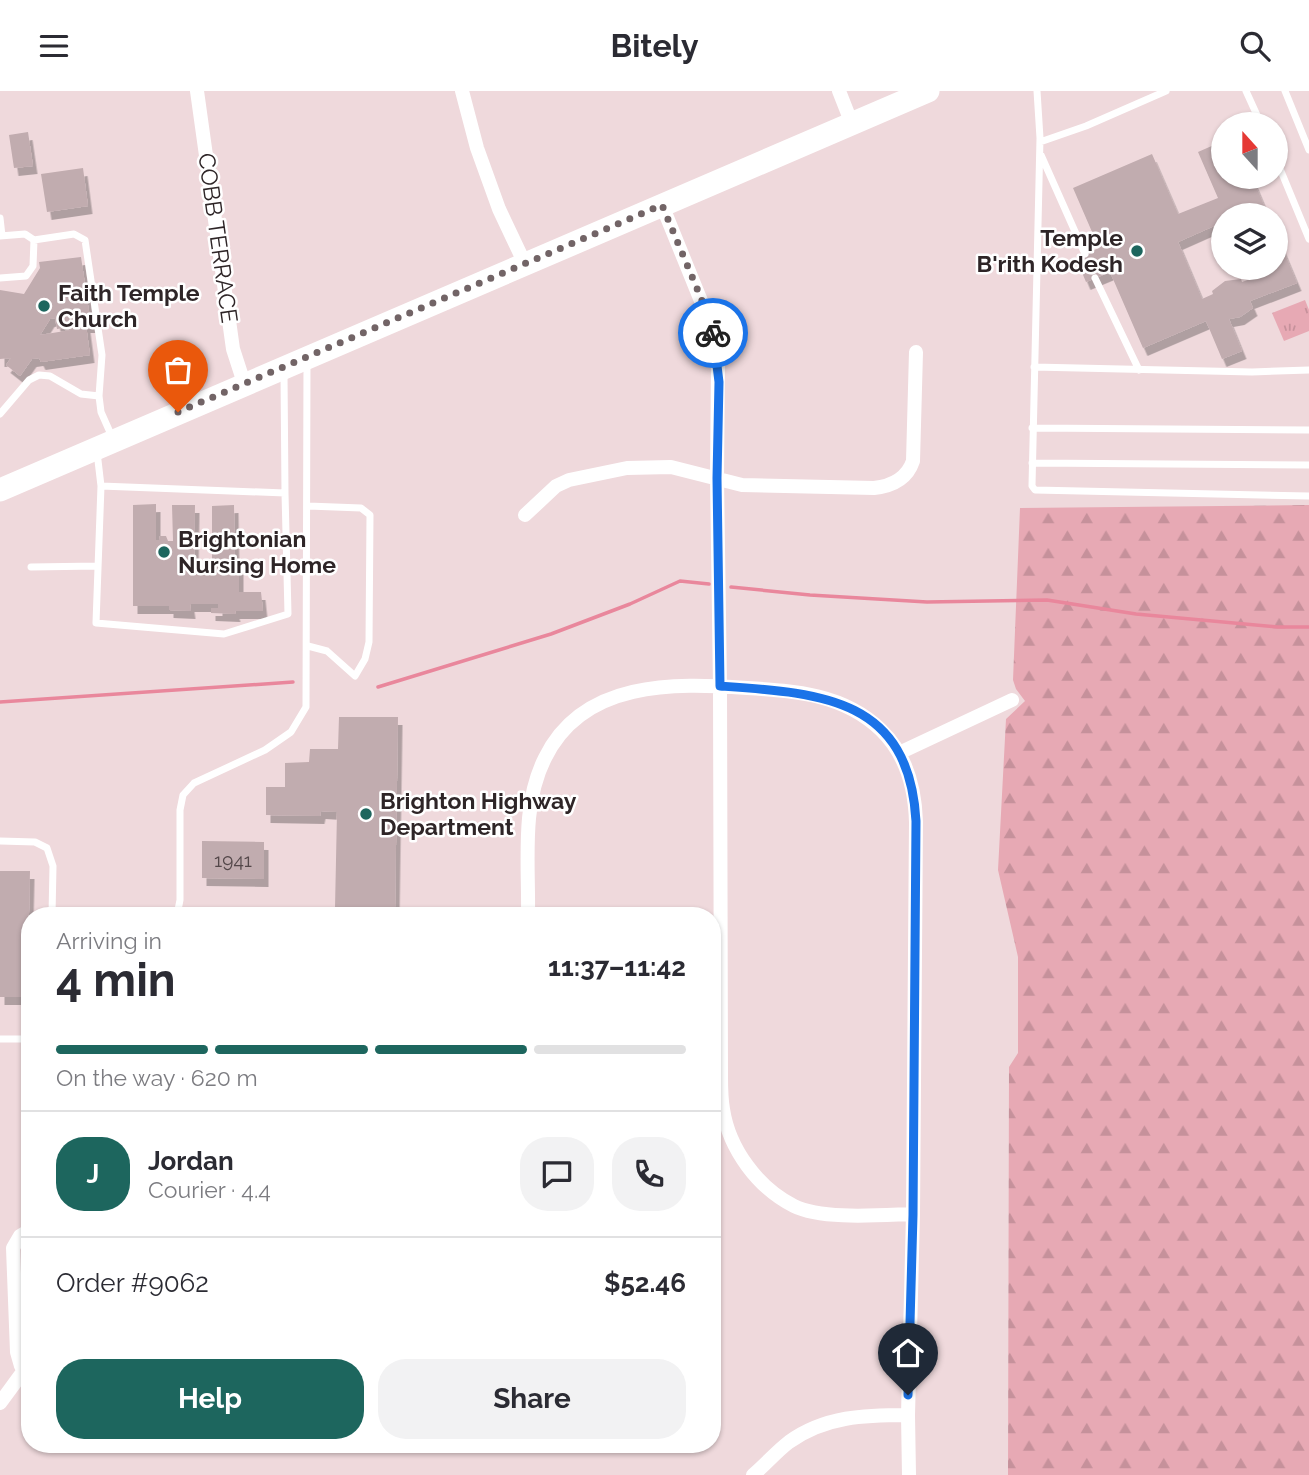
<!DOCTYPE html>
<meta charset="utf-8">
<style>
:root{--surface:#fff;--page:#f2f2f3;--text:#2b2b33;--muted:#7c7c81;--line:#e1e1e2;--accent:#1d665e}
body{margin:0;font-family:Raleway,sans-serif;background:var(--page);color:var(--text);height:100vh;display:flex;flex-direction:column;font-size:26px;white-space:nowrap}
*{box-sizing:border-box;margin:0}
p{font-size:23px;color:var(--muted)}
.icon{flex:none;width:38px;height:38px;fill:none;stroke:currentColor;stroke-width:2;stroke-linecap:round;stroke-linejoin:round}
.map{position:relative;flex:1;overflow:hidden}
.drawer{position:absolute;left:21px;top:816px;width:700px;height:546px;display:flex;flex-direction:column;background:var(--surface);border-radius:28px;box-shadow:0 2px 5px #0004}
.drawer>*{flex:none}
.needle{width:46px;rotate:339deg}
.fabs{position:absolute;left:1211px;top:21px;display:grid;gap:14px}
.fabs a{display:grid;place-items:center;width:77px;height:77px;border-radius:50%;background:var(--surface);box-shadow:0 2px 5px #0004;font-size:35px}
.pin{position:absolute;display:grid;place-items:center;width:60px;height:60px;color:#fff;margin:-72px -30px;border-radius:50% 50% 50% 0;rotate:-45deg;box-shadow:0 0 7px #0007}
.pin .icon{rotate:45deg}
.courier{position:absolute;display:grid;place-items:center;width:70px;height:70px;margin:-35px;border:5px solid #1a73e8;border-radius:50%;background:#fff;color:#222;box-shadow:0 2px 9px #0007}
.headline em{font-style:normal;font-weight:700}
.headline div{display:flex;flex-direction:column-reverse}
.headline{display:flex;align-items:center;justify-content:space-between;height:119px;padding:0 35px}
h1{font-size:46px;font-weight:700;line-height:52px}
.bar{display:grid;grid-template-columns:repeat(4,1fr);gap:10px 7px;align-content:center;height:84px;padding:0 35px}
.bar i{height:9px;border-radius:5px;background:var(--line)}
.bar .current{background:var(--accent)}
.bar p{grid-column:span 4}
.line{display:flex;align-items:center;gap:18px;padding:0 35px;border-top:2px solid var(--line)}
.line div{flex:1}
.round{display:grid;place-items:center;flex:none;width:74px;height:74px;border-radius:28px;background:var(--page)}
.primary-button{display:flex;gap:14px;margin-top:auto;padding:14px 35px}
.primary-button a{flex:1;height:80px;border-radius:28px;background:var(--accent);color:#fff;font-size:28px;font-weight:700;line-height:80px;text-align:center}
.primary-button a+a{background:var(--page);color:var(--text)}
header{display:flex;justify-content:space-between;align-items:center;height:91px;padding:0 35px;background:var(--surface);font-size:32px;font-weight:700}
.map>svg:first-child{display:block}
.forest{fill:url(#forest-firs)}
.park{fill:url(#park-tufts)}
.lines{fill:none;stroke-linecap:round;stroke-linejoin:round}
.stream{stroke:#e9879c;stroke-width:3.5}
.building{fill:#c1acaf;fill-rule:evenodd;filter:url(#shadow)}
.service{stroke:#fff;stroke-width:7}
.minor{stroke:#fff;stroke-width:14}
.primary{stroke:#fff;stroke-width:23}
.done{stroke:#726466;stroke-width:7;stroke-dasharray:0 12.6}
.route{stroke:#1a73e8;stroke-width:9}
.poi-dot{fill:#1d665e;stroke:#fff;stroke-width:2.5}
.labels{text-anchor:middle;stroke-width:5;stroke-linejoin:round;paint-order:stroke}
.number-label{font-size:19px;fill:#534749}
.street-label{font-size:23px;fill:#2e2527;stroke:#fff}
.poi-label{font-size:23px;font-weight:bold;fill:#2e2527;stroke:#fff;text-anchor:start}
</style>
<header><svg class="icon" aria-label="menu" viewBox="0 0 24 24"><path d="M4 6h16M4 12h16M4 18h16"/></svg>Bitely<svg class="icon" aria-label="search" viewBox="0 0 24 24"><circle cx="10" cy="10" r="6"/><path d="M15 15l6 6"/></svg></header>
<div class="map">
<svg width="1309" height="1384" viewBox="0 0 1309 1384">
<defs>
<pattern id="forest-firs" width="22" height="20" patternUnits="userSpaceOnUse" patternTransform="scale(1.75)"><rect width="22" height="20" fill="#e7a9b4"/><path d="M5 1l3.5 6h-7zM16 11l3.5 6h-7z" fill="#c6919b"/></pattern>
<pattern id="park-tufts" width="24" height="20" patternUnits="userSpaceOnUse" patternTransform="scale(1.75)"><rect width="24" height="20" fill="#e7a9b4"/><path d="M3 7l-1-3M5 7V3M7 7l1-3M15 17l-1-3M17 17v-4M19 17l1-3" fill="none" stroke="#c6919b"/></pattern>
<filter id="shadow"><feDropShadow dx="4.5" dy="8" stdDeviation="0" flood-color="#0004"/></filter>
</defs>
<rect width="100%" height="100%" fill="#efd9dc"/>
<path class="forest" d="M1309,414V1384H1008L1009,976L1018,962V866L998,779L1006,628L1025,610L1016,598L1013,589L1020,417Z"/>
<path class="park" d="M1305,209L1309,219V240L1284,250L1272,222Z"/>
<g class="lines">
<path class="stream" d="M731,496L810,504L927,511L1047,509L1136,523L1277,536H1309
M378,596L551,543L630,513L680,490L709,493
M0,611L293,591"/>
</g>
<path class="building" d="M28,41L33,75L14,77L9,44Z
M1223,50V86H1252L1268,124H1223V131L1178,151L1202,208L1213,203L1212,200L1225,190L1241,188L1242,191L1256,186L1252,177H1276V142L1297,192L1250,210L1253,217L1240,226L1229,228L1242,260L1222,268L1206,230L1143,257L1110,181L1086,191L1076,167L1099,157L1073,97L1152,63L1178,123L1218,107L1198,61Z
M83,77L88,115L47,121L41,83Z
M81,166L91,234H86L90,264L41,271L39,267L32,268L20,285L6,274L11,267L0,268V199L24,203L40,177L39,171ZM55,227L57,238L70,236L71,239L40,244L50,228Z
M156,413V449H159L160,445H166L168,450H173L172,414H195L194,478H198V474L208,475L209,479H212V415L234,414L235,472H239V501H261L263,520H235L236,523L211,522V517H218V513H190L191,520L169,519V515H133V414Z
M339,626H398L395,818L335,817L337,721L321,720L320,725L266,724V696H285V672L309,671L310,658H338Z
M202,750L264,751V788L202,787Z
M0,780H30L27,906H0Z"/>
<g class="lines">
<path class="service" d="M1037,0L1040,47L1032,395L1035,399L1309,405
M1246,0L1261,33
M1285,0L1309,59
M1040,51L1086,35L1166,0
M1041,64L1085,163
M1276,68L1309,148
M0,127L2,145
M0,145L25,143L34,149L74,143L85,149L102,264L99,305
M0,187L26,185L33,175L34,149
M1095,187L1139,279
M1034,276L1252,281L1309,279
M0,323L29,289L39,284L50,285L81,303L99,305L101,321L113,348
M1032,337L1309,339
M97,361L101,395L285,402L284,283
M1032,372L1309,374
M101,395L96,532L224,543L288,523L285,402
M308,415L361,417L370,424L369,551L365,568L355,585L327,560L308,555
M31,476L98,475
M0,750L35,751L47,757L53,775L52,824
M177,824L180,809V719L183,704L194,692L265,659L291,641L306,616L307,270
M0,948H30"/>
<path class="minor" d="M197,0L233,258L244,292
M462,0L477,57L499,118L525,173
M839,0L852,33
M662,114L710,232L718,270L717,387L720,595L721,985C721,996 721,1007 723,1018C729,1058 758,1097 794,1115C822,1129 881,1124 913,1123
M525,424L556,395L569,389L627,377L671,376L742,394L874,397C892,395 907,388 913,370L916,261
M899,662L1012,609
M528,824C529,773 521,714 545,667C583,589 674,592 747,597C795,600 844,603 881,639C906,663 915,697 916,731L913,1123L908,1324L909,1384
M30,1139L20,1145L13,1157L17,1261L21,1275L30,1279
M0,1312L25,1278
M753,1384C766,1373 776,1361 789,1351C825,1325 865,1324 908,1324"/>
<path class="primary" d="M0,399L928,0"/>
</g>
<g class="lines">
<path class="done" d="M178,321L662,114L701,207L713,242"/>
<path class="route" d="M713,242L719,291L717,387L720,595C820,602 909,606 916,730L913,1124L908,1304"/>
</g>
<g class="poi-dot">
<circle cx="1137" cy="160" r="7"/>
<circle cx="44" cy="215" r="7"/>
<circle cx="164" cy="461" r="7"/>
<circle cx="366" cy="723" r="7"/>
</g>
<g class="labels">
<g class="number-label">
<text x="233" y="776">1941</text>
</g>
<g class="street-label">
<text transform="translate(218 147) rotate(82)" y="8">COBB TERRACE</text>
</g>
<g class="poi-label">
<text x="1123" y="155" text-anchor="end">Temple<tspan x="1123" dy="26">B'rith Kodesh</tspan></text>
<text x="58" y="210">Faith Temple<tspan x="58" dy="26">Church</tspan></text>
<text x="178" y="456">Brightonian<tspan x="178" dy="26">Nursing Home</tspan></text>
<text x="380" y="718">Brighton Highway<tspan x="380" dy="26">Department</tspan></text>
</g>
</g>
</svg>
<div class="fabs">
<a><svg class="needle" viewBox="-14 -14 28 28"><path d="M0-13l5 13h-10z" fill="#e53935"/><path d="M0 13l5-13h-10z" fill="#7c7c81"/></svg></a>
<a><svg class="icon" aria-label="layers" viewBox="0 0 24 24"><path d="M12 4l9 5-9 5-9-5zM3 14l9 5 9-5"/></svg></a>
</div>
<div class="pin" style="left:178px;top:321px;background:#ea580c"><svg class="icon" aria-label="bag" viewBox="0 0 24 24"><path d="M5 8h14l-1 12H6zM9 8a3 3 0 0 1 6 0"/></svg></div>
<div class="pin" style="left:908px;top:1304px;background:#1f2937"><svg class="icon" aria-label="home" viewBox="0 0 24 24"><path d="M3 11l9-7 9 7M6 9v11h12V9"/></svg></div>
<div class="courier" style="left:713px;top:242px"><svg class="icon" aria-label="bike" viewBox="0 0 24 24"><circle cx="6" cy="16" r="4"/><circle cx="18" cy="16" r="4"/><path d="M6 16l4-8h5l3 8M10 8l3 8H6M13 5h3"/></svg></div>
<section class="drawer">
<div class="headline"><div><h1>4 min</h1><p>Arriving in</p></div><em>11:37–11:42</em></div>
<div class="bar"><i class="current"></i><i class="current"></i><i class="current"></i><i></i><p>On the way · 620 m</p></div>
<div class="line" style="height:126px"><b class="round" style="background:var(--accent);color:#fff">J</b><div><b>Jordan</b><p>Courier · 4.4</p></div><a class="round"><svg class="icon" aria-label="chat" viewBox="0 0 24 24"><path d="M4 5h16v11H9l-5 4z"/></svg></a><a class="round"><svg class="icon" aria-label="phone" viewBox="0 0 24 24"><path d="M5 4h4l2 5-3 2q2 4 5 5l2-3 5 2v4C11 20 4 13 5 4z"/></svg></a></div>
<div class="line" style="height:91px"><div>Order #9062</div><b>$52.46</b></div>
<div class="primary-button"><a>Help</a><a>Share</a></div>
</section>
</div>
